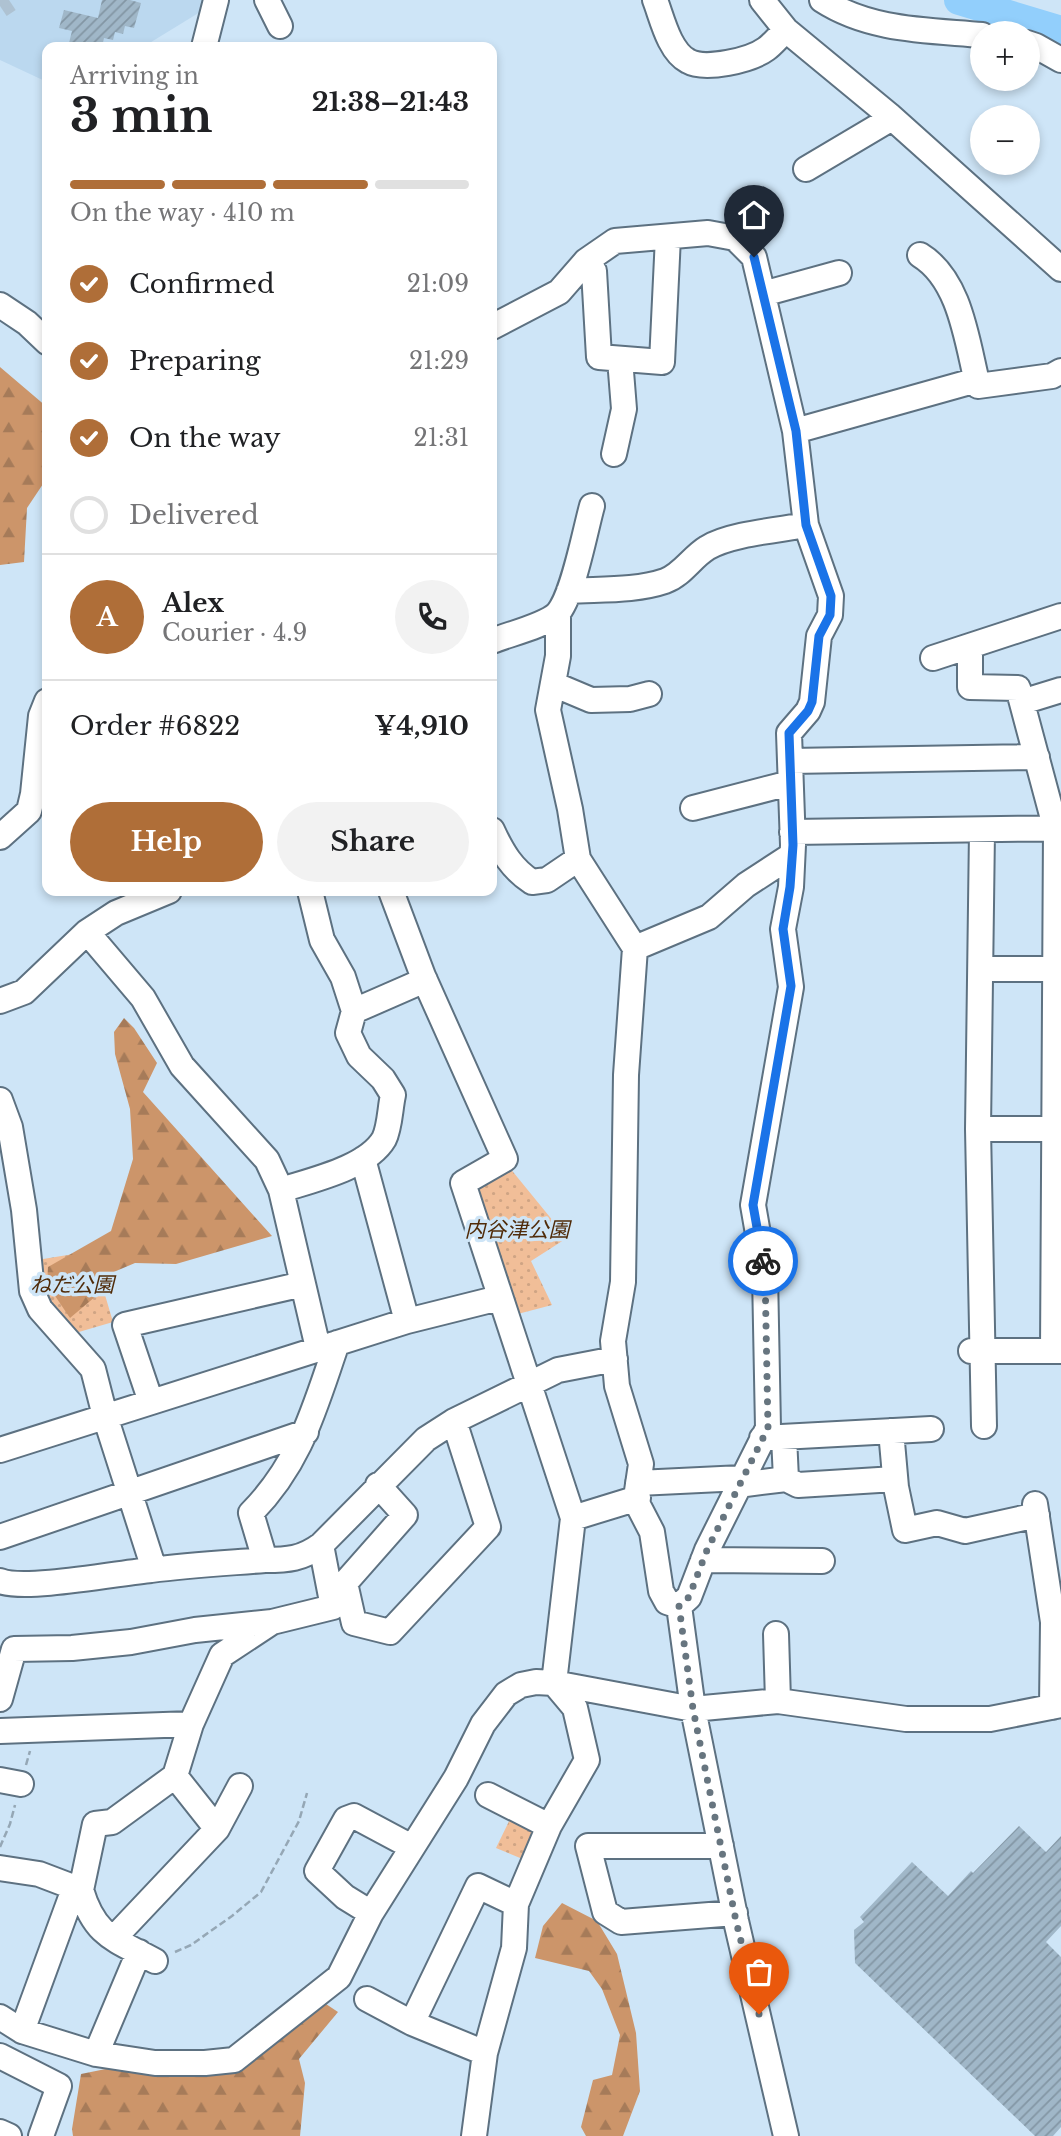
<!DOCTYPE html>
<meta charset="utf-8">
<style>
:root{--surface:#fff;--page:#f2f2f2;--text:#202124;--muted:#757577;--line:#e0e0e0;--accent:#af6e38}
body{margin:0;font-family:"Libre Baskerville","Noto Sans JP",serif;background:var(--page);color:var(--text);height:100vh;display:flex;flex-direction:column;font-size:26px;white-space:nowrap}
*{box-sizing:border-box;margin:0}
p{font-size:23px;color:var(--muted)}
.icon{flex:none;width:38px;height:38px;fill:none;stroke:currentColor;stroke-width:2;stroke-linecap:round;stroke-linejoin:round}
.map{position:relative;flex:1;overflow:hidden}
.side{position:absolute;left:42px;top:42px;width:455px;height:854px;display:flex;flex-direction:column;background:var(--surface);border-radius:14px;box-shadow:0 4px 10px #0003}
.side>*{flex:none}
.buttons{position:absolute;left:970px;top:21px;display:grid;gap:14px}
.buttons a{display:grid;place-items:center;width:70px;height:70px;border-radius:50%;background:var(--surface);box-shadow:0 4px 10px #0003;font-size:35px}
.pin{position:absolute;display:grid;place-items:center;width:60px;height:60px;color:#fff;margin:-72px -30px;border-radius:50% 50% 50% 0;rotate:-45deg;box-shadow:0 0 7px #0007}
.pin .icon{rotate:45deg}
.courier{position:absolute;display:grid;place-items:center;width:70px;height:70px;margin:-35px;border:5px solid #1a73e8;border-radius:50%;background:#fff;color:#222;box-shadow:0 2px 9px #0007}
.overview em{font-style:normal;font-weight:700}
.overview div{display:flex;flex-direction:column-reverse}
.overview{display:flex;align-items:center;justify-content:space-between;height:119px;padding:0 28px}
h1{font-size:46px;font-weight:700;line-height:52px}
.bar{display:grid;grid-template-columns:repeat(4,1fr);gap:10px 7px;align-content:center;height:84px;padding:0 28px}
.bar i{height:9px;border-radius:5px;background:var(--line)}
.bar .selected{background:var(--accent)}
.bar p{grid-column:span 4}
.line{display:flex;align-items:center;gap:18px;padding:0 28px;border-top:2px solid var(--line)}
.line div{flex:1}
.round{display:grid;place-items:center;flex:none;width:74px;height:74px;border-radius:37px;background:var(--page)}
ol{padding:0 28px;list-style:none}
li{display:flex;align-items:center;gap:21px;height:77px}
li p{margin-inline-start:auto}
li .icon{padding:7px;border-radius:50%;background:var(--accent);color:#fff;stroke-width:4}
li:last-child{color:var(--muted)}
li i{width:38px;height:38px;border:4px solid var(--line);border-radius:50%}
.primary-button{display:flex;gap:14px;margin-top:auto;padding:14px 28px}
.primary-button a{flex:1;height:80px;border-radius:42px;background:var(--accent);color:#fff;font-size:28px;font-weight:700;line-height:80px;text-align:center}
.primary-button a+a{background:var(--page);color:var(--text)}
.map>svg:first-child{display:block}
.built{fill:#bbd8ef}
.grass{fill:url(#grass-dots)}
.forest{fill:url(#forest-firs)}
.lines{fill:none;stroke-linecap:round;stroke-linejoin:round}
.river{stroke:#92cffc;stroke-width:30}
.building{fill:url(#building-hatch)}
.minor-tunnel{stroke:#aec2d2;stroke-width:24;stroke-dasharray:24 12;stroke-linecap:butt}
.minor-casing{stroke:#5d7181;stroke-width:28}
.path{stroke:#95a7b5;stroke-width:2.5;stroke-dasharray:7 3.5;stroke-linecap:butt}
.minor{stroke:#fff;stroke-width:24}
.done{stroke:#67757f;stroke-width:7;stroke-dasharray:0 12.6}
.route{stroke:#1a73e8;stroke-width:9}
.labels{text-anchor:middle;stroke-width:7;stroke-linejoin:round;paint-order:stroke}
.park-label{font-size:21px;font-style:italic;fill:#502b09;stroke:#cee5f7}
</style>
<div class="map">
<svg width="1061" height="2136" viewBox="0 0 1061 2136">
<defs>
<pattern id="grass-dots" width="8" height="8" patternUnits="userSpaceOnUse" patternTransform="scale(1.75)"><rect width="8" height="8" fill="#f1be98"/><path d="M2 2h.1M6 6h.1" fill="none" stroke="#cfa484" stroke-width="1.8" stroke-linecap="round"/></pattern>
<pattern id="forest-firs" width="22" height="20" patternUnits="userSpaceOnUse" patternTransform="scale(1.75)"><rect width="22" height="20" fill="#cc956a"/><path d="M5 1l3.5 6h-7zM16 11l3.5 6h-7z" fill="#a67b59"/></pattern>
<pattern id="building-hatch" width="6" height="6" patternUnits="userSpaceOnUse" patternTransform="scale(1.75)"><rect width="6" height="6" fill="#a0b7c8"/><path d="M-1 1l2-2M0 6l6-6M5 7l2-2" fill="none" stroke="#8396a4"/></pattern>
</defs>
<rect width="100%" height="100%" fill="#cee5f7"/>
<path class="built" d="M0,0H208L205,9L143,47H47V82L0,60Z"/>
<path class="grass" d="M509,1167L567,1238L531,1261L552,1305L510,1316L476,1185Z
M92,1251L113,1322L72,1334L46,1301L37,1260Z
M512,1815L539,1832L525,1860L496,1848Z"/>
<path class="forest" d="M0,367L47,407V478L27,508L24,562L0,565Z
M124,1018L134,1028L157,1063L143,1092L272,1236L176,1264L135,1263L109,1274L102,1291L70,1318L47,1284L48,1267L111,1231L133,1159L130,1109L115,1054L114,1032Z
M562,1903L597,1921L617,1954L636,2033L640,2091L623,2136H586L581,2127L593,2080L612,2075L620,2035L602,1989L589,1971L535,1958L543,1926Z
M317,1998L338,2012L299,2059L305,2083L300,2136H73L72,2129L81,2074L160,2058L239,2064Z"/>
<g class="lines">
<path class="river" d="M959,0L1061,31"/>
</g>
<path class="building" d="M102,0H130L141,3L134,28L125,26L123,34L115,32L113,40L104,38L102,47L85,43L83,47H68L72,31L59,28L64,10L98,18Z
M1019,1826L1046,1852L1061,1836V1926L1046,1942L1061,1957V2127L1053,2136H1035L855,1963L854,1930L864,1922L860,1917L912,1862L948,1896L971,1871L973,1873Z"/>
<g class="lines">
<path class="minor-tunnel" d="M0,6L9,0"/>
<g class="minor-casing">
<path id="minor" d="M267,0L280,26
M655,0C662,18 669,51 688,61C705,71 751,60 766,49C773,44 779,36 786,30
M762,0L786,30L889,115L1061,269
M822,0C870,31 927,30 982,35
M1027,43L1036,46L1061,60
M204,47L216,0
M806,169L892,118
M920,255C961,280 967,343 978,386L1052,376L1061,371
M586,261L594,271L599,357L662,362L668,237
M763,294L839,273
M0,305L27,323L47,342
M492,327L559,292L586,261L615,241L708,233L735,238L754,257L795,431L806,525L831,596L830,615L819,636L812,702L808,711L789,733L793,845L791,887L783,929L791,987L753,1205L765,1274L768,1428L707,1550L689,1597L679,1606L693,1709L736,1921L786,2136
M795,431L977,380
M614,454L624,409L620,359
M569,591C600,589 636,591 665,581C682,575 692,557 707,548C729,534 779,530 806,525
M558,613V656L548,710L570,809L578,859
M492,641C509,634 544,626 557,614C573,597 585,531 592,506
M970,646V687L1018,688L1056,830L1053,1351
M933,658L1061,616
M553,684L591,700L630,699L649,694
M1022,702L1061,690
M790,761L1037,757
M693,808L790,783
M492,830C502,852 512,869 532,882L547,880L578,859L635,948L626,1075L623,1282L613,1341L617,1386L641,1464L637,1491L638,1505L652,1532L661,1591L667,1602L679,1606
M982,831L978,1129L984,1426
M792,832L1061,828
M0,837L29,811L33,794L41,716L47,701
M391,891L423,976L505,1159L463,1183L573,1518L554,1683L693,1709L778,1701L906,1719H990L1061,1705
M87,932L143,998L182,1066L267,1160L281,1190C312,1180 367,1168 384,1139C390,1127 390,1108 393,1095L383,1079L359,1056L348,1033L354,1011L343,977L322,940L310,891
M635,948L709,917L746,885L792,855
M982,969H1061
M0,1001L24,992L87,932L116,913L169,891
M354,1011L425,980
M0,1100L10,1127L24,1210L32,1291L40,1309L93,1369L105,1416L154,1569
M978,1129H1061
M363,1159L407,1321
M281,1190L318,1348
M971,1351H1061
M151,1402L125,1325L303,1284
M891,1431L896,1487L905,1530L937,1523L965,1531L1037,1515
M784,1437L786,1479
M762,1438L931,1429
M0,1450L407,1321L499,1298
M638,1483L742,1478
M378,1485L405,1515L345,1583L354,1623L390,1632L488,1527L454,1421
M738,1485L786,1479L798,1485L895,1479
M1035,1504L1053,1622L1052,1707
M573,1518L638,1498
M0,1537L306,1432
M265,1560L251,1513C301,1462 314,1409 337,1343
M703,1560L822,1561
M0,1581C25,1591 119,1573 151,1570C188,1565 227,1563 265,1560C288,1560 302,1559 321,1545L426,1439L454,1421L558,1370L615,1359
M776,1634L778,1701
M0,1699L14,1649L72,1648L131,1642L195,1630L272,1622L333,1607L321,1545
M0,1731L191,1724
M175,1776L217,1829
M0,1780L21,1784
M488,1795L549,1826
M721,1846H588L605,1912L621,1922L735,1913
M0,1868L39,1874L81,1890C95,1937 115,1939 155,1961
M371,1913L345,1897L317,1871L346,1819L354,1816L412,1847
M114,1938L217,1829L240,1786
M367,1999L412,2023L485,2053
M0,2017L22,2031L96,2054L155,2063H205L234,2060L339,1977L371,1913L456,1778L483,1724L506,1694L521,1685L536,1682L554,1683L575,1708L587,1760L549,1826L516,1904L514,1948L485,2053L474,2136
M412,2023L478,1886L516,1904
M22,2031L70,1900L81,1890L95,1824L112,1822L175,1776L191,1724L222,1655L272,1622
M96,2054L139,1952
M0,2056L59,2086L41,2136
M0,2132L9,2136"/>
</g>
<path class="path" d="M26,1765L30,1751
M0,1847L10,1824L15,1805
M175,1952L191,1945L232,1916L261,1892L299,1821L307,1793"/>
<use href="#minor" class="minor"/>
</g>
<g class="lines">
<path class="done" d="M759,2014L736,1921L693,1709L679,1606L689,1597L707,1550L768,1428L765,1274L763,1261"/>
<path class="route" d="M754,257L796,431L806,525L831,596L830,615L819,636L812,702L808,711L789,733L793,845L790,887L783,929L791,986L753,1205L763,1261"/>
</g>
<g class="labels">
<g class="park-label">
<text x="517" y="1237">内谷津公園</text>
<text x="72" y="1292">ねだ公園</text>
</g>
</g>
</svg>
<div class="buttons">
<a>+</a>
<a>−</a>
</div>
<div class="pin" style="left:759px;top:2014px;background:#ea580c"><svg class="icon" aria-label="bag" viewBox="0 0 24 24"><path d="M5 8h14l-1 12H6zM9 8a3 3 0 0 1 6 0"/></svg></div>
<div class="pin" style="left:754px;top:257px;background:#1f2937"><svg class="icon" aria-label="home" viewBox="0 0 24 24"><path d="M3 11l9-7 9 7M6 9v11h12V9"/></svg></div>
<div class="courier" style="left:763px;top:1261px"><svg class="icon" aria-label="bike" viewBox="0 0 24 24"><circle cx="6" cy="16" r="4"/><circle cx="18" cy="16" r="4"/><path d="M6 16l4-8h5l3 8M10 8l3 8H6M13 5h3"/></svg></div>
<section class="side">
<div class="overview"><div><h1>3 min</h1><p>Arriving in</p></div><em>21:38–21:43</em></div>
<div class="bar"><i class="selected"></i><i class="selected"></i><i class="selected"></i><i></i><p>On the way · 410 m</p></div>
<ol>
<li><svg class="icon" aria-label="check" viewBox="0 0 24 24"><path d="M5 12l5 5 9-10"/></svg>Confirmed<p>21:09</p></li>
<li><svg class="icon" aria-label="check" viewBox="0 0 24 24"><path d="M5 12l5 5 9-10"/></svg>Preparing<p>21:29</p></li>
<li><svg class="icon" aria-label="check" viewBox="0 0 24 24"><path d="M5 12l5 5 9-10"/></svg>On the way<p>21:31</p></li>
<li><i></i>Delivered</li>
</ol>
<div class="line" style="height:126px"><b class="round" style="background:var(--accent);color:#fff">A</b><div><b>Alex</b><p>Courier · 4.9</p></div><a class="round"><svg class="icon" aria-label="phone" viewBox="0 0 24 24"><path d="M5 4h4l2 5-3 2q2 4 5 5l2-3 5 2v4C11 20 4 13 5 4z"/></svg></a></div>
<div class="line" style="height:91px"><div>Order #6822</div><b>¥4,910</b></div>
<div class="primary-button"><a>Help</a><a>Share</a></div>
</section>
</div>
